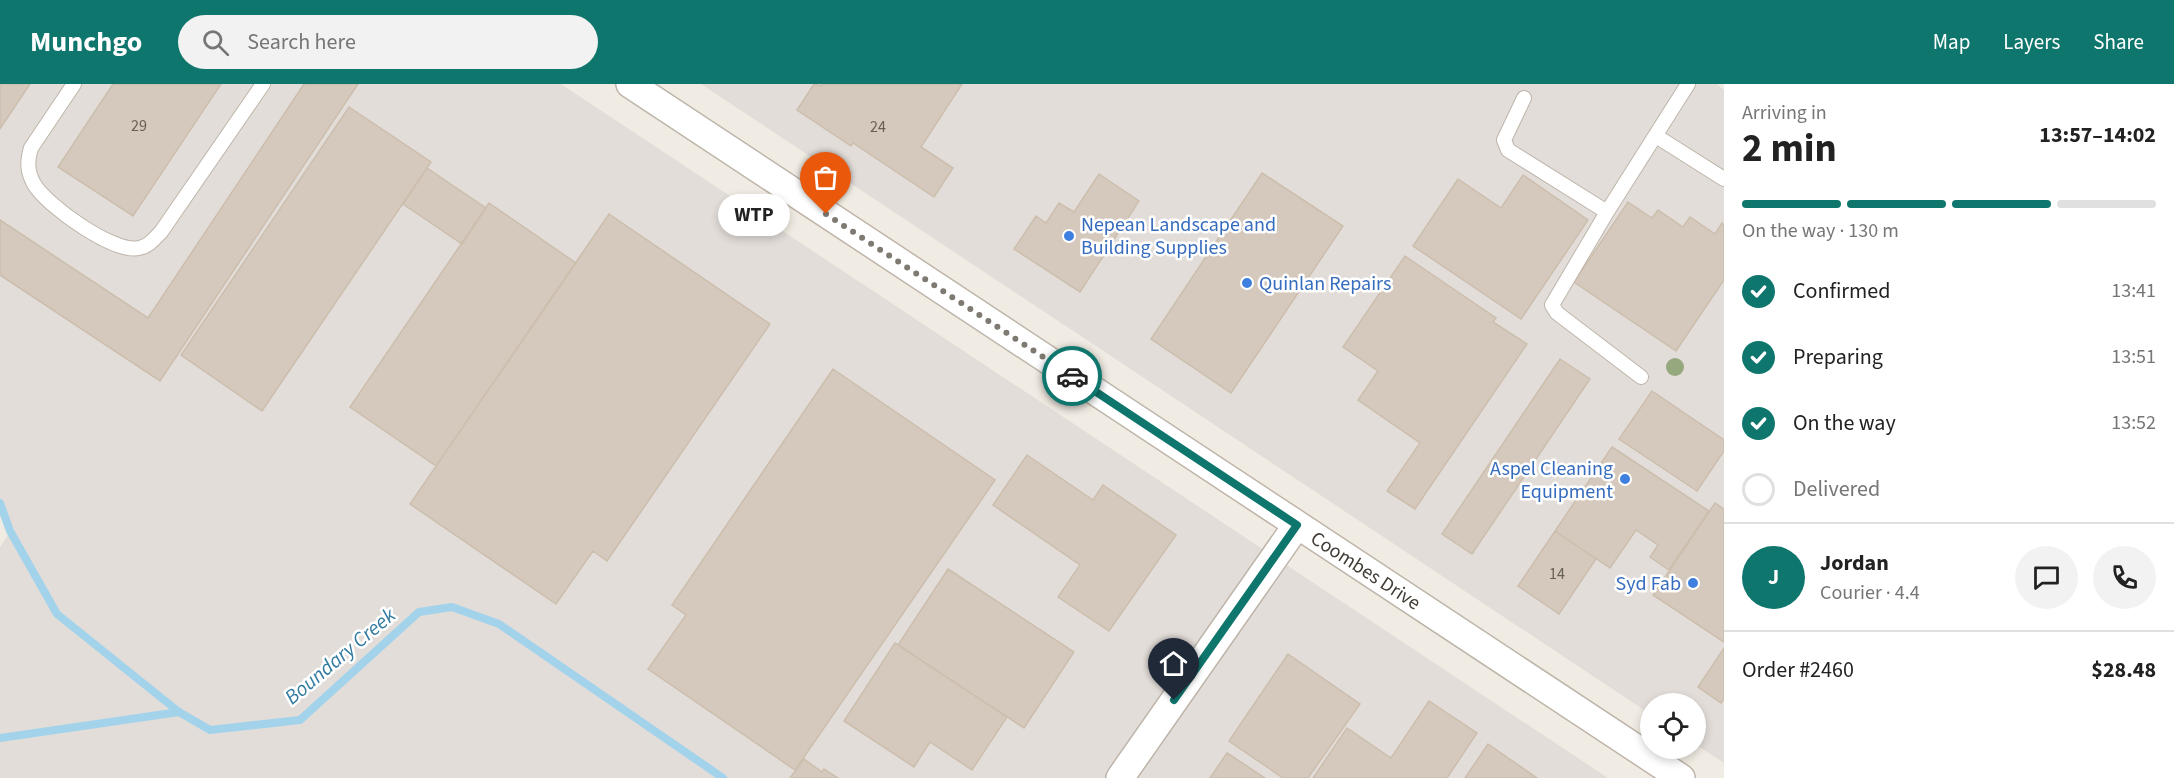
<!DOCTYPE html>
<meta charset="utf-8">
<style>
:root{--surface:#fff;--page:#f2f2f2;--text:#222;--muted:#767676;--line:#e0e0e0;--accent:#0f766e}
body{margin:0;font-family:"Source Sans 3",sans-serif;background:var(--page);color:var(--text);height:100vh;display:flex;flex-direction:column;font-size:22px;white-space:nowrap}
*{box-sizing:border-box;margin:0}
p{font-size:20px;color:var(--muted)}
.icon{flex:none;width:33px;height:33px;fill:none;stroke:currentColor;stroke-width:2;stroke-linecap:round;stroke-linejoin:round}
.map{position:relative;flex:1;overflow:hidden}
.side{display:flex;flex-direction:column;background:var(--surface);width:450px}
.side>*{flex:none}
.controls{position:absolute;left:1640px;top:609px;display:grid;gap:12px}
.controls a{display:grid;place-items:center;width:66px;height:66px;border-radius:50%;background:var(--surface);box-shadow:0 3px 9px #0003;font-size:30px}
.pin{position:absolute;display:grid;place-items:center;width:51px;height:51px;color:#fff;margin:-62px -26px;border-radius:50% 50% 50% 0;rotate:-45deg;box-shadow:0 0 6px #0007}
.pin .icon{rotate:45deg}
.courier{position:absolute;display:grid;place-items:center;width:60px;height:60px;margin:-30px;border:4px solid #0f766e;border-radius:50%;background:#fff;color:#222;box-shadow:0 2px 8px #0007}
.bubble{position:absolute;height:42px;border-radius:21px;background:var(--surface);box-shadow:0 3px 9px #0003;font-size:20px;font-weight:700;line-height:42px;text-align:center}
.headline em{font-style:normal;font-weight:700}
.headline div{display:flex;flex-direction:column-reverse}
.headline{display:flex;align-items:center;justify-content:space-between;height:102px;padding:0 18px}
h1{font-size:39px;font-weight:700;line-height:45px}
.bar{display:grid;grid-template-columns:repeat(4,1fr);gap:9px 6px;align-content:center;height:72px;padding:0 18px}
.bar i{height:8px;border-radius:4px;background:var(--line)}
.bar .selected{background:var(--accent)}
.bar p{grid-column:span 4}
.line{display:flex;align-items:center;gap:15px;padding:0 18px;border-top:2px solid var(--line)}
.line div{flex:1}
.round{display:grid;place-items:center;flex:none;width:63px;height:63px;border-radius:32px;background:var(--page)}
ol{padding:0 18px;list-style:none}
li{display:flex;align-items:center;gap:18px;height:66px}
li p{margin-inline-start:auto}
li .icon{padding:6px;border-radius:50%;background:var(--accent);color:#fff;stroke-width:4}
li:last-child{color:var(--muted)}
li i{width:33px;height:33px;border:3px solid var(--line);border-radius:50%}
header{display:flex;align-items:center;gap:36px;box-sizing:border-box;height:84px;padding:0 30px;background:var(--accent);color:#fff}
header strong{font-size:28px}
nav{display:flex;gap:33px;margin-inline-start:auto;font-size:21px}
.search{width:420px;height:54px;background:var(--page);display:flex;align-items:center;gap:15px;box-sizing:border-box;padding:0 21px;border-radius:33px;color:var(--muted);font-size:22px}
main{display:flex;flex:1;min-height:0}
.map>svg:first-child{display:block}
.industrial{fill:#e3ddd9}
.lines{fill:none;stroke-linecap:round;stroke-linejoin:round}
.stream{stroke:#a2d3eb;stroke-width:8}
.building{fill:#d5c9bd;stroke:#ccbead;stroke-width:1.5}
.lane-casing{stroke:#beb5aa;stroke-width:16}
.street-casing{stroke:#beb5aa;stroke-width:30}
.lane{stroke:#fff;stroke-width:14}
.street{stroke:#fff;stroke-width:27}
.tree{fill:#95a87e}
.done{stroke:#7f7a71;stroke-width:6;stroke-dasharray:0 10.8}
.route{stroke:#0f766e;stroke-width:8}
.shop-dot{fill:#3f7fe0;stroke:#fff;stroke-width:2}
.labels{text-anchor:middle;stroke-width:5;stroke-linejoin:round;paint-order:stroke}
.number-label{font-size:16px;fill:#675f56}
.shop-label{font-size:20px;fill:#366cbe;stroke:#fff;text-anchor:start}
.street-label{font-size:20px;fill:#423c34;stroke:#fff}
.water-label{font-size:21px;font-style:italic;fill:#327aa0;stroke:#fff}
</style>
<header>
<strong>Munchgo</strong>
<div class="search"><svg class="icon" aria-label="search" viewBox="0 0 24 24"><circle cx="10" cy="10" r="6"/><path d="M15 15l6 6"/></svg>Search here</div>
<nav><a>Map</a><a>Layers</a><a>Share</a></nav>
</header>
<main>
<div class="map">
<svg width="1724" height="694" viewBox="0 0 1724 694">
<rect width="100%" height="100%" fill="#f1ece3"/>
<path class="industrial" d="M0,0H561L1608,694H0V463L10,448L0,419Z
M701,0H1717L1724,6V679L1695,660V620H1650V630Z"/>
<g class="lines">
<path class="stream" d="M0,419L10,447L57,530L179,628L210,646L300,636L419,528L452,523L499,540L723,694
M0,654L179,628"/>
</g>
<path class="building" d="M0,0H30L0,45Z
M113,0H221L133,132L58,83Z
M304,0H358L160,297L0,191V136L148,234Z
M814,0L821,2L822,0H962L921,63L953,84L934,113L853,59L851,62L797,26Z
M349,23L431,78L262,327L181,271Z
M427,84L486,124L462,160L403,120Z
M1262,89L1343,142L1231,309L1151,255Z
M1099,90L1139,117L1080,208L1014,165L1036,132L1046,139L1059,119L1074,128Z
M1523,91L1588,136L1521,235L1413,162L1458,95L1501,124Z
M1628,118L1652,134L1658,126L1683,143L1690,133L1715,150L1722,139L1724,141V196L1676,267L1574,198Z
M489,119L576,179L436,382L350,323Z
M609,130L770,240L607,477L593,467L556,520L410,420Z
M1405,172L1496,234L1493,238L1527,260L1415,425L1387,407L1420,359L1358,316L1378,287L1343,263Z
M1560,275L1590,295L1472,470L1442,450Z
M833,285L995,396L795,686L648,585L686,531L672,521Z
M1652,307L1724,356V367L1697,407L1619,355Z
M1612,363L1709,427L1669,486L1650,473L1658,461L1636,446L1610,484L1555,447Z
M1027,371L1093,416L1103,401L1176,451L1109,547L1058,513L1080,481L993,421Z
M1715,419L1724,425V558L1653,511Z
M1555,447L1596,475L1559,530L1518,502Z
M948,485L1074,568L1024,644L898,561Z
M895,559L1007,633L972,686L930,658L914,683L844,637Z
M1724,564V615L1721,619L1698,603Z
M1288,570L1360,620L1308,694H1283L1229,657Z
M1429,617L1477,649L1447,694H1313L1347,644L1391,674Z
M1488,660L1537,694H1465Z
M1227,669L1265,694H1210Z
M804,675L822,688L824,685L838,694H790Z"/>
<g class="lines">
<g class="lane-casing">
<path id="lane" d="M74,0L31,64C27,78 27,87 34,100C46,121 114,170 139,164C149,162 154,155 161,148L263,0
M1524,14L1504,56L1508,66L1607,128
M1656,52L1724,95
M1641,293L1557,229L1552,221L1607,128L1688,0"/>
</g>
<g class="street-casing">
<path id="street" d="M630,0L1681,694
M1120,694L1297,441"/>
</g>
<use href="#lane" class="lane"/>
<use href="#street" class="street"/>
</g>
<circle class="tree" cx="1675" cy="283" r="9"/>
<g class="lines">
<path class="done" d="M826,130L1072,292"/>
<path class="route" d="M1072,292L1297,441L1174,616"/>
</g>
<g class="shop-dot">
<circle cx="1069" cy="152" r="6"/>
<circle cx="1247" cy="199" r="6"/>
<circle cx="1625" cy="395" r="6"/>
<circle cx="1693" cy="499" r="6"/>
</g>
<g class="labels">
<g class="number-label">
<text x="139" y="47">29</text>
<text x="878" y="48">24</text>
<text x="1557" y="495">14</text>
</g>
<g class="shop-label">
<text x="1081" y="147">Nepean Landscape and<tspan x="1081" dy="23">Building Supplies</tspan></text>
<text x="1259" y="206">Quinlan Repairs</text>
<text x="1613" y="391" text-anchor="end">Aspel Cleaning<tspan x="1613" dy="23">Equipment</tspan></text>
<text x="1681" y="506" text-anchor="end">Syd Fab</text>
</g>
<g class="street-label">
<text transform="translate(1366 486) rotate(33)" y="7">Coombes Drive</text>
</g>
<g class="water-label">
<text transform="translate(340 572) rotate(-40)" y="7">Boundary Creek</text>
</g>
</g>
</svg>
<div class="controls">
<a><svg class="icon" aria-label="locate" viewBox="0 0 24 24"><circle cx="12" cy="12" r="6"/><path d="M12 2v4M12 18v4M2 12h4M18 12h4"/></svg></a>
</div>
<div class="pin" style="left:826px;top:130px;background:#ea580c"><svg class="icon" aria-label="bag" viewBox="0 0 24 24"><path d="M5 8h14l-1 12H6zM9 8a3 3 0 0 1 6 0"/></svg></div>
<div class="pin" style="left:1174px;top:616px;background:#1f2937"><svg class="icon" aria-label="home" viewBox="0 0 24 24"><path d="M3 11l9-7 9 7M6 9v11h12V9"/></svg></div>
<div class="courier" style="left:1072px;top:292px"><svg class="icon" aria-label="car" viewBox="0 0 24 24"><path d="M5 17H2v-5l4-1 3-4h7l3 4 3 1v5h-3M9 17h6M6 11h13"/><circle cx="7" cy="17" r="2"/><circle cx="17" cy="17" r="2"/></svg></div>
<div class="bubble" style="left:718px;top:110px;width:72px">WTP</div>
</div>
<section class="side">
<div class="headline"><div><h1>2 min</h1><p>Arriving in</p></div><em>13:57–14:02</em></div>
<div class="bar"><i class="selected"></i><i class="selected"></i><i class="selected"></i><i></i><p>On the way · 130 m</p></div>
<ol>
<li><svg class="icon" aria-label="check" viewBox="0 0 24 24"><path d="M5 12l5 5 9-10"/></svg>Confirmed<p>13:41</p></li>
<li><svg class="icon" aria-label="check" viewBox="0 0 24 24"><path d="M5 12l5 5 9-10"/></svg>Preparing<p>13:51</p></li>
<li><svg class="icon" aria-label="check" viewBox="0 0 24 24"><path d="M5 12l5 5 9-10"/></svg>On the way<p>13:52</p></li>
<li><i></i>Delivered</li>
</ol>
<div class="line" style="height:108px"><b class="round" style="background:var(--accent);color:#fff">J</b><div><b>Jordan</b><p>Courier · 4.4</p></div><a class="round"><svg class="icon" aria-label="chat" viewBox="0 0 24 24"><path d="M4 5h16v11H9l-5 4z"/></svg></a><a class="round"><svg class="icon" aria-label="phone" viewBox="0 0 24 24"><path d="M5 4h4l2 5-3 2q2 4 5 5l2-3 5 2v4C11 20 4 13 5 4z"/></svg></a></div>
<div class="line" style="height:78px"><div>Order #2460</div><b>$28.48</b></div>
</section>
</main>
